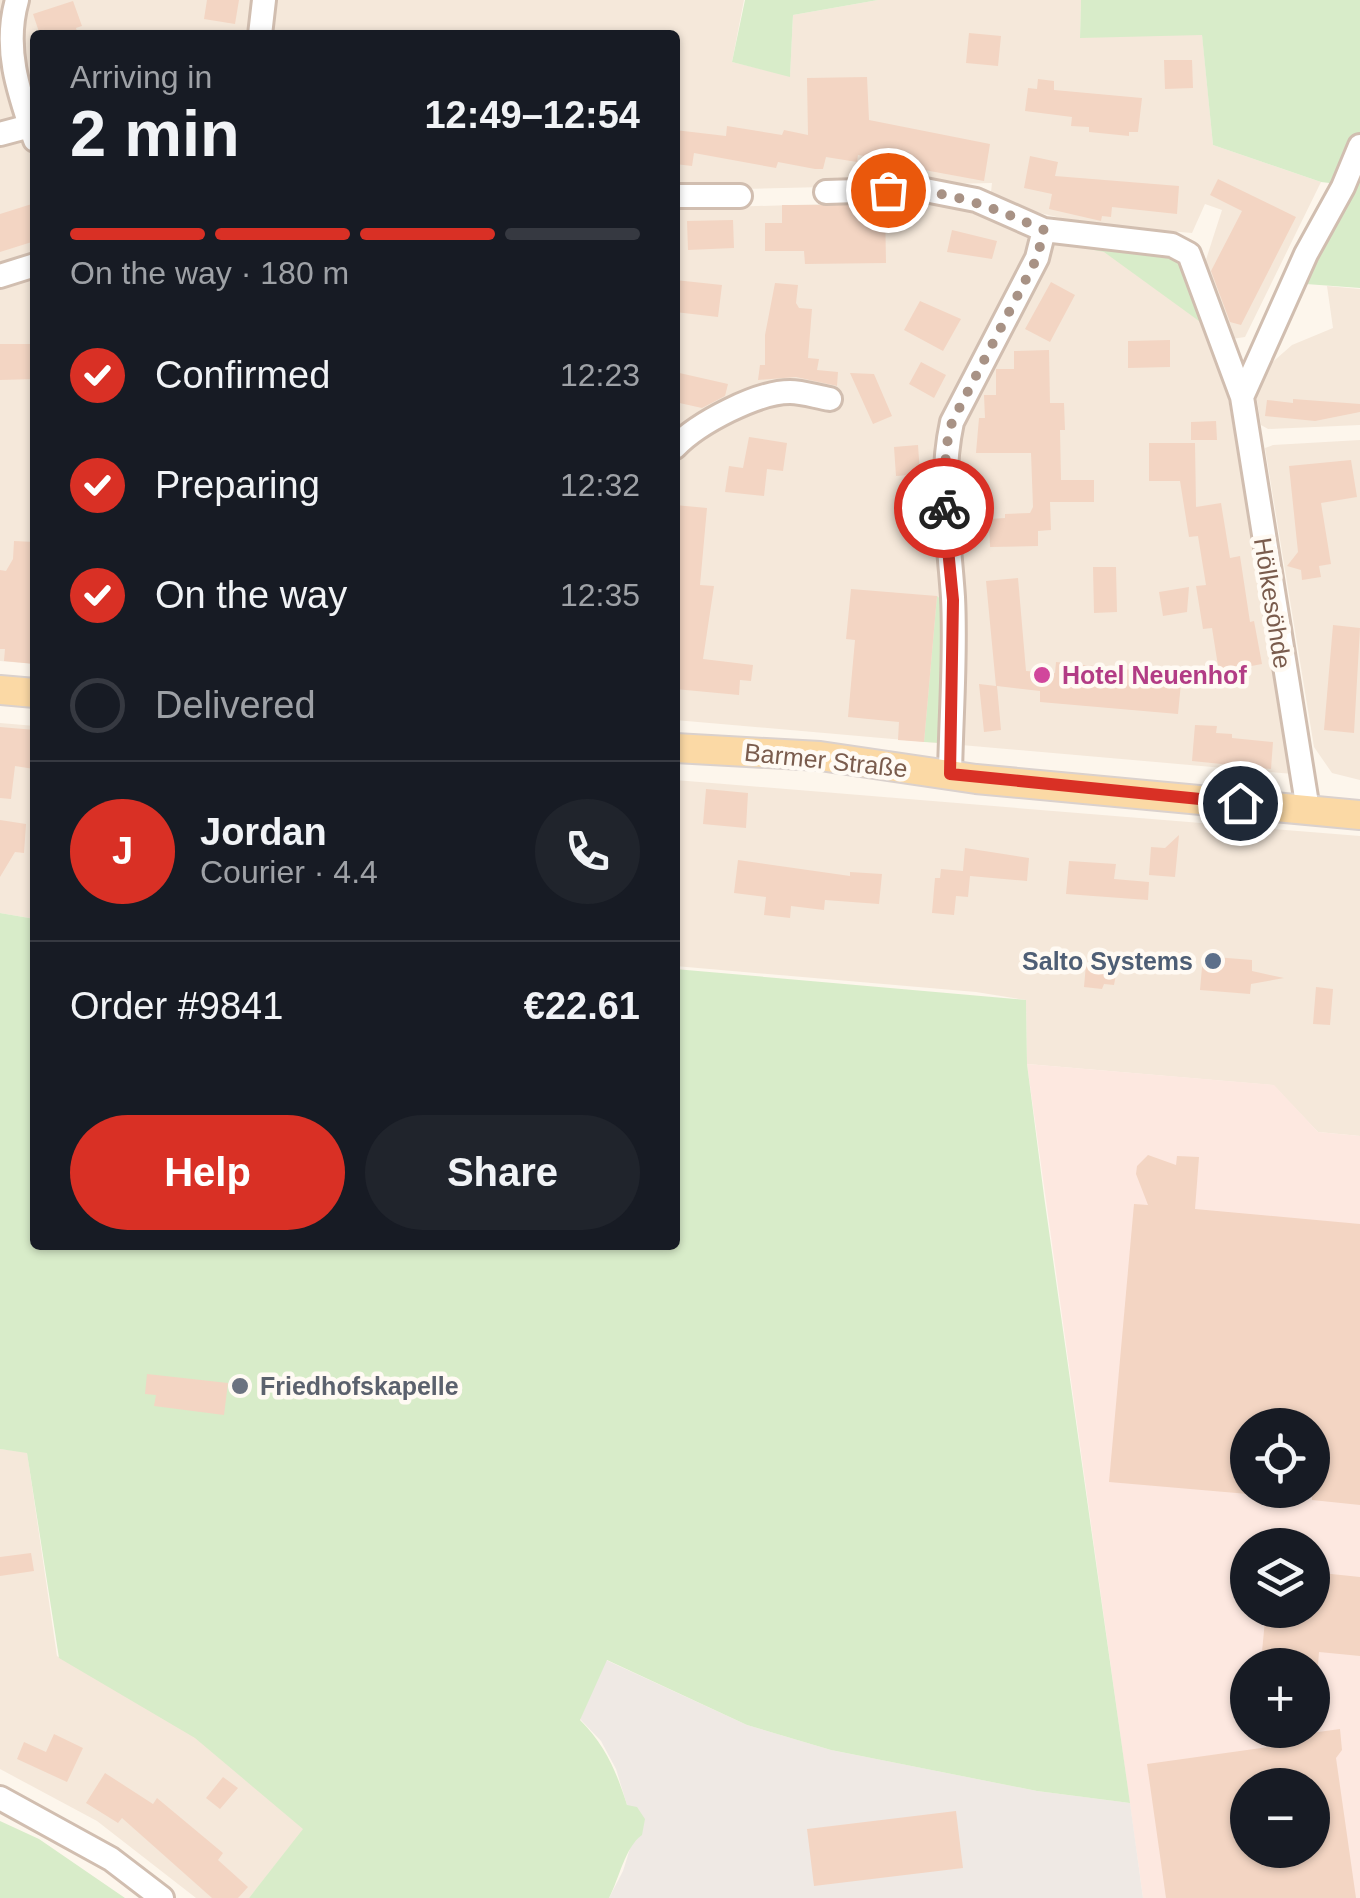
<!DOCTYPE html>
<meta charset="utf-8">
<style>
:root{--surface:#171b24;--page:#20242c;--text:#f1f3f6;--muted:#9ea1a6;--line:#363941;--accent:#d93025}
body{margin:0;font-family:Helvetica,sans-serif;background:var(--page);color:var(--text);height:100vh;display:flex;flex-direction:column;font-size:38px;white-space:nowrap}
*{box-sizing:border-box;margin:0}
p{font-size:32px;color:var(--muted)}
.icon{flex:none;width:55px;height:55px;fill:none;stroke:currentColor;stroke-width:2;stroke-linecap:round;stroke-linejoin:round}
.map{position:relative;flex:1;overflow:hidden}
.drawer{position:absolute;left:30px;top:30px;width:650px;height:1220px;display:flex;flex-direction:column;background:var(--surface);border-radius:10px;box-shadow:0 2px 8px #0004}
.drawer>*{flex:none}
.controls{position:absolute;left:1230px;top:1408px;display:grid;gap:20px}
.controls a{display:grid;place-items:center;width:100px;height:100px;border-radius:50%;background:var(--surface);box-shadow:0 2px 8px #0004;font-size:50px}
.pin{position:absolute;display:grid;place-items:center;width:85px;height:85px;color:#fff;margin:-42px;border:5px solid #fff;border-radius:50%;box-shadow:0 2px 10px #0007}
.courier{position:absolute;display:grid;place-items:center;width:100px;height:100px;margin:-50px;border:8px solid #d93025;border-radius:50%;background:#fff;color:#222;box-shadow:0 2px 12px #0007}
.headline em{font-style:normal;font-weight:800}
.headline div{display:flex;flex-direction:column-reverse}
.headline{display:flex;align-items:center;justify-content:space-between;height:170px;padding:0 40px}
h1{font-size:65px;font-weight:800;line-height:75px}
.bar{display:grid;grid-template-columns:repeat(4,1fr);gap:15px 10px;align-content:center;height:120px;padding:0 40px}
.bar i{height:12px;border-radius:8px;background:var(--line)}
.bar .selected{background:var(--accent)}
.bar p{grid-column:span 4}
.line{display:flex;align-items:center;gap:25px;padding:0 40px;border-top:2px solid var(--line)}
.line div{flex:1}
.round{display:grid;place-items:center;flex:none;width:105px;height:105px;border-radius:52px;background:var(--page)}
ol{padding:0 40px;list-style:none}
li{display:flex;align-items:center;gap:30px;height:110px}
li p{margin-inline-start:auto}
li .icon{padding:10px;border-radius:50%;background:var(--accent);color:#fff;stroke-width:4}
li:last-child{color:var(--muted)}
li i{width:55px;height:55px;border:5px solid var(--line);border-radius:50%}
.action{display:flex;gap:20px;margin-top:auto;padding:20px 40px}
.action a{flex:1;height:115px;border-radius:60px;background:var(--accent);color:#fff;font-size:40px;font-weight:800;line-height:115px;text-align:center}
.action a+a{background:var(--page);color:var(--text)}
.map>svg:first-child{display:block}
.residential{fill:#f5e8da}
.commercial{fill:#fde8e0;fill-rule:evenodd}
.industrial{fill:#efe9e4}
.green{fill:#d8ecc9}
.building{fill:#f3d5c3;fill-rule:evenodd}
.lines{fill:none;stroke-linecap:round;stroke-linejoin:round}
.minor-casing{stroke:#d1beb0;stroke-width:28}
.major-casing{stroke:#dad1cd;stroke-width:32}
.minor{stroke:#fff;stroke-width:22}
.major{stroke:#fbd9a5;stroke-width:28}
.done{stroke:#a89285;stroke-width:10;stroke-dasharray:0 18}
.route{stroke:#d93025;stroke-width:12}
.hotel-dot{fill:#d1479c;stroke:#fffaf3;stroke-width:4}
.service-dot{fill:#5c6f8a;stroke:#fffaf3;stroke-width:4}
.worship-dot{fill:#6b7280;stroke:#fffaf3;stroke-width:4}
.labels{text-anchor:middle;stroke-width:9;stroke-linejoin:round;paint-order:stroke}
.street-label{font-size:25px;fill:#7a5c4d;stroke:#fffaf3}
.hotel-label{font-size:25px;font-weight:bold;fill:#b23c85;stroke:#fffaf3;text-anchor:start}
.service-label{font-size:25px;font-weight:bold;fill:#4e5e75;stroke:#fffaf3;text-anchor:end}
.worship-label{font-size:25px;font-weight:bold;fill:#5b616d;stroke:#fffaf3;text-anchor:start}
</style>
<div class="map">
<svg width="1360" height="1898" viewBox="0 0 1360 1898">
<rect width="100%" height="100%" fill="#fdf6ec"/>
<path class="residential" d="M0,0H744L732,62L790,76L793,15L878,0H1081L1080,37L1202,34L1213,145L1321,182L1245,337L1225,340L1202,272L1222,210L1205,204L1192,233L1062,222L1061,218L990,201L992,183L702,190L696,208L885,202L926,194L1105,247L1192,302L1221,357L1293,774L675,720V35H35V664L0,661Z
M1327,286L1360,289V425L1268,429L1261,425L1255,388L1268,366L1292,345L1333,328Z
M1360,440V780L1332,773L1314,747L1265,448L1273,445Z
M0,723L35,726V919L0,913Z
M675,780L1360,836V1136L1318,1132L1273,1085L1027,1064L1026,1000L976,992L675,966Z
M0,1449L27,1452L57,1656L195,1737L304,1829L249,1898H196L97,1821L0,1769Z"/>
<path class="commercial" d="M1027,1064L1274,1085L1318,1132L1360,1136V1898H1143ZM1248,1425H1312V1490H1248ZM1248,1545H1312V1610H1248ZM1248,1665H1312V1730H1248ZM1248,1785H1312V1850H1248Z"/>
<path class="industrial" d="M606,1660L747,1725L831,1750L1037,1791L1130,1803L1143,1898H609L623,1871L632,1842L627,1805L616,1769L601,1741L580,1719Z"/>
<path class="green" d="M745,0H878L793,15L790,77L732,62Z
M1081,0H1360V288L1306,284L1355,186L1321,182L1213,145L1202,35L1080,38Z
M1054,242C1091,244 1156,242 1185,266L1221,357L1199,321L1104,252Z
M937,596L945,603L942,743L924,742Z
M0,913L35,919V1245H675V969L1026,1000L1027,1064L1044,1196L1130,1803L1037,1791L831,1750L747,1725L607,1660L580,1720C605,1745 616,1770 627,1805L637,1807L645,1819L642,1835C625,1847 619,1879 609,1898H249L303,1829L195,1738L59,1658L27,1453L0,1449Z
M0,1821L39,1839L125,1898H0Z"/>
<path class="building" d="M207,0H239L235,24L204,19Z
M73,1L82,26L76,28L78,35H40L33,14Z
M969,33L1001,36L998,66L966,63Z
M1164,60H1192L1193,88L1165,89Z
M867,77L869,120L990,144L984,181L908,167L910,160L876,153V158L858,155L857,162L826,157L823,169H815L778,162L776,168L694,153L692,166L675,164V130L726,136L727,126L782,135L784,130L808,135L807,78Z
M1038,79L1054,81V90L1142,98L1138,132H1129V136L1089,132V127L1071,126L1072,117L1025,111L1028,88L1037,89Z
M1030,156L1058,162L1055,176L1179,186L1177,214L1112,207L1111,217L1102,216L1101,221L1049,209L1052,194L1024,188Z
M1218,179L1296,217L1241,325L1230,322L1211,271L1242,211L1210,195Z
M35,203V241L0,252V214Z
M782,205H885L886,263L805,264L804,251H765V223H782Z
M733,220L734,248L688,250L687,221Z
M952,230L997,241L992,259L947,252Z
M675,280L722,285L718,317L675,312Z
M1051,282L1075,295L1050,342L1025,329Z
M775,283L798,285L796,303L799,308L812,309L808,358L819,359L817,370L838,372L837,386L796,377L758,380L760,365H765V335Z
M920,301L961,319L943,351L904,330Z
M1170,340V367L1128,368V341Z
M0,344H35V379L0,380Z
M1049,350L1050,403H1064L1065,430H1060L1061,480H1094V502H1050L1051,530L1038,531V546L990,547L989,519L1005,518V514L1030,513L1033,507L1031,453H976L979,418H985L984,395H996V369H1014V351Z
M921,362L946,375L934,398L909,384Z
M675,372L728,384L725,396L702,408L675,402Z
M850,373L874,374L892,416L873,424Z
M1293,399L1360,404V412L1315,421L1265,416L1267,400L1293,403Z
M1216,421L1217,440H1191V422Z
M749,437L787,443L783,471L767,469L764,496L725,492L729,466L743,468Z
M1149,443H1195L1196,507L1221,503L1230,558L1240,556L1250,622L1254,621L1262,664L1219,672L1212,628L1203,629L1196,586L1206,585L1198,536L1189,537L1180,481H1149Z
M918,445L920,474L896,476L894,447Z
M1351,460L1357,497L1321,503L1331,564L1319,566L1321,577L1302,580L1301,570L1287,566L1298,552L1289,466Z
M675,505L707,508L700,585L714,586L703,659L753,665L751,681L740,680L739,695L675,689Z
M14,541L35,542V664L4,661L5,649H0V570L6,571L13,559Z
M1093,567H1116L1117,612L1094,613Z
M1018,578L1026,671L1055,673L1056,662L1133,670L1132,679L1181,683L1178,714L1040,702V691L997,686L1001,730L984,732L979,684L996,686L986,581Z
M1189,587L1187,612L1163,616L1159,592Z
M851,589L937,596L924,742L898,740L899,722L848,717L855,640L846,639Z
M1333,625L1360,628L1354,733L1324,730Z
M1195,725L1217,726L1216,733L1232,734V738L1273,742L1271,769L1192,761Z
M0,727L35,730L34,769L15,766L11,799L0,798Z
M706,789L748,793L746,828L703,824Z
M0,820L26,824L24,853L15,852L0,877Z
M1179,835L1175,877L1149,875L1151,847L1165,848Z
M965,848L1029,858L1027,881L970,876L968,897L956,896L954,915L932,913L935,878H940L941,869L963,871Z
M738,860L850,876V872L882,874L879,904L825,900L824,910L791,906L790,918L764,915L766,897L734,893Z
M1069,861L1116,864L1114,879L1149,882L1148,900L1066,894Z
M1203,956L1252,960V971L1284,978L1251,984L1250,994L1200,990Z
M1086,964L1117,969L1114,985L1104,984L1102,989L1084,987Z
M1316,987L1333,989L1330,1025L1313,1024Z
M1148,1155L1176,1165L1177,1156L1199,1157L1195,1209L1360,1224V1505L1312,1500V1425H1248V1494L1109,1482L1134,1204L1148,1205L1136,1174L1137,1166Z
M147,1374L228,1383L224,1415L154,1406L156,1395L145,1394Z
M31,1553L34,1571L0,1576V1557Z
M1312,1572L1360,1577V1656L1319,1652L1318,1665L1261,1662L1266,1610H1312Z
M1340,1729L1342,1750L1336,1758L1356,1898H1166L1147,1764L1304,1742L1311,1733ZM1248,1785H1312V1850H1248Z
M54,1734L83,1748L67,1782L17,1759L24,1742L46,1752Z
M105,1773L153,1804L157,1798L223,1853L218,1860L248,1887L238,1898H212L122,1818L118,1823L86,1803Z
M223,1777L238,1788L220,1809L206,1798Z
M956,1811L963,1868L814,1886L807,1829Z"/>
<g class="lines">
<g class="minor-casing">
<path id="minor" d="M17,0C3,49 19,93 35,140
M260,35L264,0
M0,134L30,126
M826,192L920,189L976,200L1044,230L1172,245L1189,254L1242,397L1308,810
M675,196H740
M0,276L35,265
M1242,397L1306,254L1343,187L1360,146
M675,447C698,423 757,392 790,392C803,392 817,397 830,399
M950,774C951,716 956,656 953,597C949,537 939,482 952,422L1037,258L1044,230
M0,1798L111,1859L162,1898"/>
</g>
<g class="major-casing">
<path id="major" d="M0,690L35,693
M675,748L820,756L976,779L1360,815"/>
</g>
<use href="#minor" class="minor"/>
<use href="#major" class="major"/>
</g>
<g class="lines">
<path class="done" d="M888,190C946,188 992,207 1044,230L1037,258L952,422L946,448L944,508"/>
<path class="route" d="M944,508L953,600L950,774L1240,803"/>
</g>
<circle class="hotel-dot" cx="1042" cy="675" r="10"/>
<circle class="service-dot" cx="1213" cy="961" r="10"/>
<circle class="worship-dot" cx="240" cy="1386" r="10"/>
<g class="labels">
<g class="street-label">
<text transform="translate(1273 603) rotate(81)" y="9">Hölkesöhde</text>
<text transform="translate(826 760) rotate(6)" y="9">Barmer Straße</text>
</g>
<g class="hotel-label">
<text x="1062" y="684">Hotel Neuenhof</text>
</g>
<g class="service-label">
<text x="1193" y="970">Salto Systems</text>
</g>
<g class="worship-label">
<text x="260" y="1395">Friedhofskapelle</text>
</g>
</g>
</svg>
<div class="controls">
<a><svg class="icon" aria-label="locate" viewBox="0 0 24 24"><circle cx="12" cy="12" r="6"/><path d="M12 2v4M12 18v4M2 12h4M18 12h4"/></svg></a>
<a><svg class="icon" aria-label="layers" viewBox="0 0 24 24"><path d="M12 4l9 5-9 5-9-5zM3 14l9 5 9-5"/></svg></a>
<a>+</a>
<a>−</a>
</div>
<div class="pin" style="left:888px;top:190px;background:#ea580c"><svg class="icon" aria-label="bag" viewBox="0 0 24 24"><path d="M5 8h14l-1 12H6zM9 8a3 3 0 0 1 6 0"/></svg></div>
<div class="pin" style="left:1240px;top:803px;background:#1f2937"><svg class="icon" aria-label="home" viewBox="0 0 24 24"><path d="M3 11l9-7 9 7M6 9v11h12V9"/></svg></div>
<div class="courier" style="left:944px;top:508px"><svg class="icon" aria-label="bike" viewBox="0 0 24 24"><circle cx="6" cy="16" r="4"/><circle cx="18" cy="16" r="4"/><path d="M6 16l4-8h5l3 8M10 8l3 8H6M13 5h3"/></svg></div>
<section class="drawer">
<div class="headline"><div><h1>2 min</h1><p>Arriving in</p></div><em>12:49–12:54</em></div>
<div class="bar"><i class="selected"></i><i class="selected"></i><i class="selected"></i><i></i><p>On the way · 180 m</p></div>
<ol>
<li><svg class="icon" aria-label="check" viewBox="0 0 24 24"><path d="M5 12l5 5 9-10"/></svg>Confirmed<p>12:23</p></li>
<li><svg class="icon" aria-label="check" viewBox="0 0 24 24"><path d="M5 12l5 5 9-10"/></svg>Preparing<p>12:32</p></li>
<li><svg class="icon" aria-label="check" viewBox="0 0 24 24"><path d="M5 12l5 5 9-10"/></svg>On the way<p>12:35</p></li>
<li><i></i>Delivered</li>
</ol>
<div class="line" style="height:180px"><b class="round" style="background:var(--accent);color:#fff">J</b><div><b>Jordan</b><p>Courier · 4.4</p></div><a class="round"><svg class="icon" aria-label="phone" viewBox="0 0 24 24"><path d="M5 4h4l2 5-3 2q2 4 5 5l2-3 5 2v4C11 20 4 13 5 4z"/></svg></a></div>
<div class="line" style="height:130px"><div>Order #9841</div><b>€22.61</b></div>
<div class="action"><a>Help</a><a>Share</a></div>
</section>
</div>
